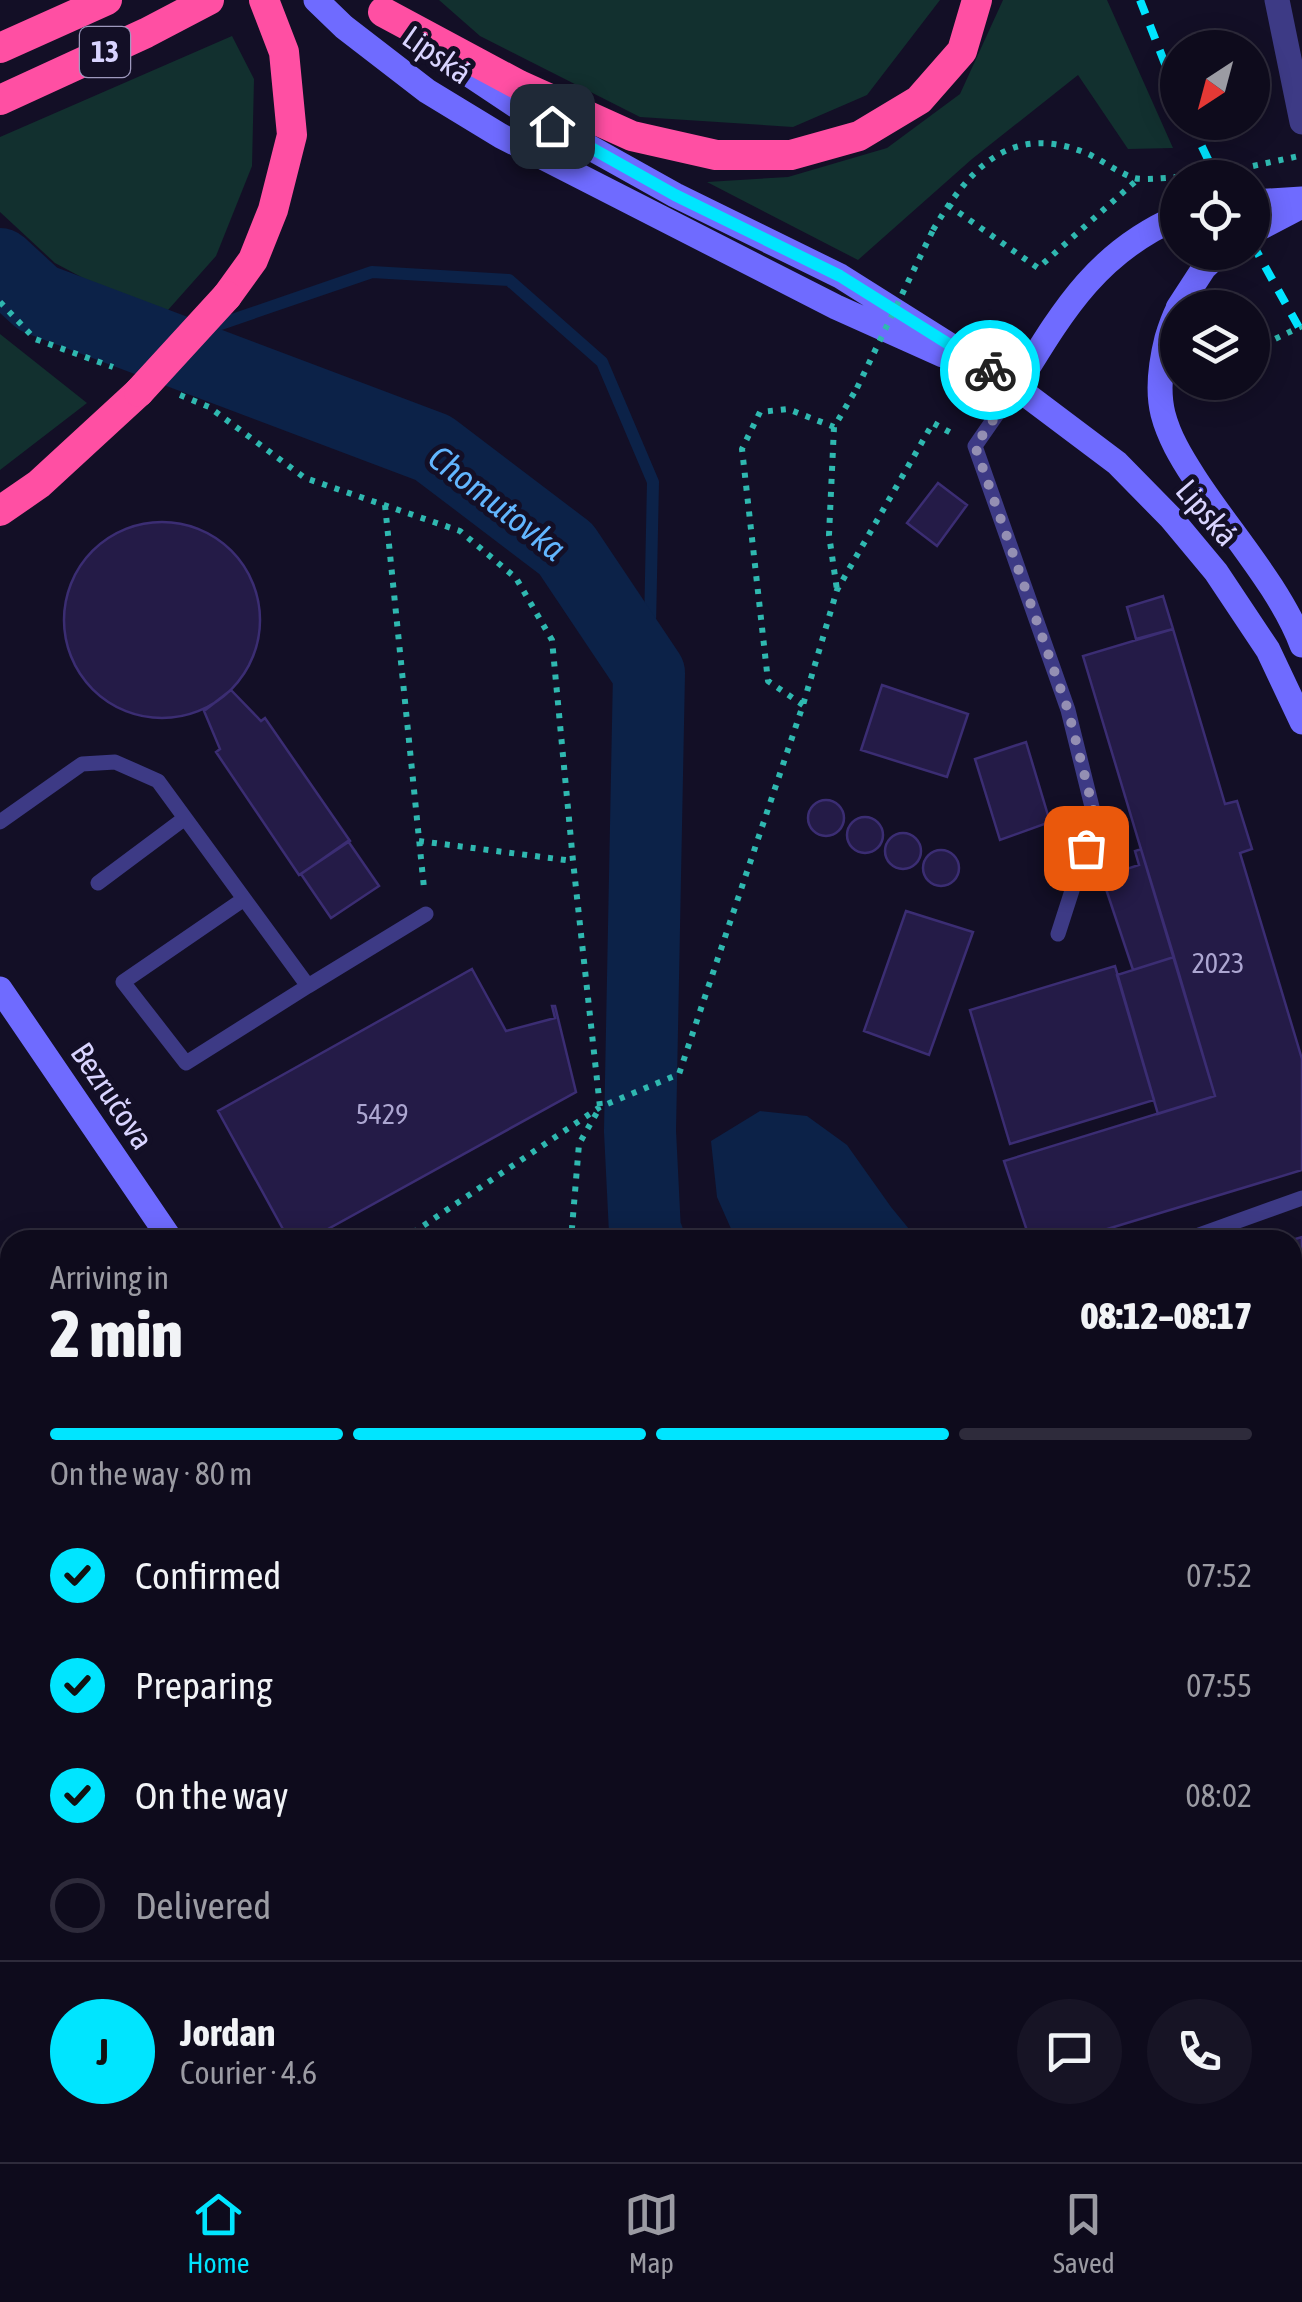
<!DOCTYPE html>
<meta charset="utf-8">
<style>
:root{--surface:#0e0b1c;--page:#171425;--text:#f1f3f6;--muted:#9b9ba3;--line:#2e2b3b;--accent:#00e5ff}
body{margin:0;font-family:"Asap Condensed",sans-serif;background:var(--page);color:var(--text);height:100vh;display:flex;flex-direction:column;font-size:38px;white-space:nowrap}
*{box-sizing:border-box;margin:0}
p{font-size:32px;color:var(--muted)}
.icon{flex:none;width:55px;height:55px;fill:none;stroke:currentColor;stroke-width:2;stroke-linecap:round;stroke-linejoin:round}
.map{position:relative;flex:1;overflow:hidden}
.side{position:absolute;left:0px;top:1230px;width:1302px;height:932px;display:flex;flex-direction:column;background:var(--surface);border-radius:30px 30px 0 0;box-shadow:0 5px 25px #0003,0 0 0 2px var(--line)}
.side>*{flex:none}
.needle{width:65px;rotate:216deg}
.tools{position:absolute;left:1160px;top:30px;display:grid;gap:20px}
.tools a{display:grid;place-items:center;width:110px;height:110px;border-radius:50%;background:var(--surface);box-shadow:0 5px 25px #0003,0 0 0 2px var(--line);font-size:50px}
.pin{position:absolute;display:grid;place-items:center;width:85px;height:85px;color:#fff;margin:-42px;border-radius:20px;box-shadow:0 5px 15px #0006}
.courier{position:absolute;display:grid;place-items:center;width:100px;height:100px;margin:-50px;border:8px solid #00e5ff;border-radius:50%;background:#fff;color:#222;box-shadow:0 2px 12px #0007}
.head em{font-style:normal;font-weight:800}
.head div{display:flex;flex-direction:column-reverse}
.head{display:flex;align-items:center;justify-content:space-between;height:170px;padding:0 50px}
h1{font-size:65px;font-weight:800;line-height:75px}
.bar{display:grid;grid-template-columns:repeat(4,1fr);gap:15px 10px;align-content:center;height:120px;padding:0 50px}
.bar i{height:12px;border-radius:8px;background:var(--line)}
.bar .on{background:var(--accent)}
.bar p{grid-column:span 4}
.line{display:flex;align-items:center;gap:25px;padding:0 50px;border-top:2px solid var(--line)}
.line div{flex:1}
.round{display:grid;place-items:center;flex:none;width:105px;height:105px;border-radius:52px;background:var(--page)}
ol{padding:0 50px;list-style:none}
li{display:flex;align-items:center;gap:30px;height:110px}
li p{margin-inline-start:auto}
li .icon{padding:10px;border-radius:50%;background:var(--accent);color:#111;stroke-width:4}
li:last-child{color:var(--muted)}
li i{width:55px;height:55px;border:5px solid var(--line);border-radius:50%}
.tabs{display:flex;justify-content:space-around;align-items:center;height:140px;border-top:2px solid var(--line);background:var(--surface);font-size:28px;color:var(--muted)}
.tabs a{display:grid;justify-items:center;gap:5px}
.tabs .on{color:var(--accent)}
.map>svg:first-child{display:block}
.green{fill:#12302f}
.water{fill:#0c2248}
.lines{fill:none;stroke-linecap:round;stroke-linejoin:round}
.stream{stroke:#0c2248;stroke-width:12}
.river{stroke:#0c2248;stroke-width:72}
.building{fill:#241b47;stroke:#3b2d73;stroke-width:2.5}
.path{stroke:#2fb8b0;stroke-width:6;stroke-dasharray:5 8;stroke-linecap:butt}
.lane{stroke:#3d3a85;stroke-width:15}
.street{stroke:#3d3a85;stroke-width:25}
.secondary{stroke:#6f6bff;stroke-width:25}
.highway{stroke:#ff4fa3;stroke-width:30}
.rail{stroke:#00e5ff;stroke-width:8;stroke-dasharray:15 12;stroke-linecap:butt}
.path-bridge{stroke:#2fb8b0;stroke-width:6;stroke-dasharray:5 8;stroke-linecap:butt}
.highway-bridge{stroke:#ff4fa3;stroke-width:30}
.done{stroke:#948fb3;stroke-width:10;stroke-dasharray:0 18}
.route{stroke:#00e5ff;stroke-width:12}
.labels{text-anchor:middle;stroke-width:10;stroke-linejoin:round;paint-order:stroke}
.number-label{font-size:28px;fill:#aca6d1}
.shield{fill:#130f26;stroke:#9e99be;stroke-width:2.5}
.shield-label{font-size:30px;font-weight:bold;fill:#d9d4ff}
.street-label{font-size:32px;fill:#d9d4ff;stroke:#130f26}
.water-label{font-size:35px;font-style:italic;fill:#62b6ff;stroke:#130f26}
</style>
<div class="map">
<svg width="1302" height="2162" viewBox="0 0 1302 2162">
<rect width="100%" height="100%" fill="#130f26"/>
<path class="green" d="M439,0H940L867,95L793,127L640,117L480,36Z
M1003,0H1107L1173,148L1128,149L1078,75L972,159L858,260L707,182L788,177L887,148L960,94Z
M232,36L254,79L252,166L216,256L160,319L55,263L0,212V137Z
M0,334L87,403L0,470Z"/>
<path class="water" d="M760,1111L807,1116L847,1145L891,1207L918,1240H736L717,1197L711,1141Z"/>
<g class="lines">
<path class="stream" d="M206,329L372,272L509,280L602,362L653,482L649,673"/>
<path class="river" d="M0,264L38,299L433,448L566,549L649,673L640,1131L645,1232L649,1240
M1145,2162L1147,2152"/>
</g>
<path class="building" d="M938,483L967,505L937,546L907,523Z
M64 620a98 98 0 1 1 196 0a98 98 0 1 1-196 0Z
M1163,596L1173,629L1136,639L1127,607Z
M1173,629L1225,804L1237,801L1252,849L1240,853L1302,1059V1170L1071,1240H1030L1004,1161L1215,1096L1083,656Z
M882,685L968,714L947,777L861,750Z
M231,690L261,721L265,718L350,841L299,875L216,752L220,749L204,711Z
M1026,742L1050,822L1000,840L975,759Z
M808 818a18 18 0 1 1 36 0a18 18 0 1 1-36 0Z
M847 835a18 18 0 1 1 36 0a18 18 0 1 1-36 0Z
M885 851a18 18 0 1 1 36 0a18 18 0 1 1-36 0Z
M348,841L379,886L331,918L301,874Z
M1141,849L1174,957L1133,970L1102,877L1139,865L1135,851Z
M923 868a18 18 0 1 1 36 0a18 18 0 1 1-36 0Z
M906,911L973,932L929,1055L864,1031Z
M1174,957L1215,1096L1158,1114L1117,975Z
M1115,966L1154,1100L1010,1144L970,1010Z
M472,969L506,1031L555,1018L552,1006H555L576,1092L308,1240H289L218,1111Z
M1302,1237V1274L1292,1277V1240Z
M0,1263L10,1268V1391L0,1386Z
M1302,1274V1354L1292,1357V1277Z
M1297,1355L1302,1371V1465L1292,1469V1357Z
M10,1687V1783L0,1787V1690Z
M10,1783V1864L0,1836V1787Z
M399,2152H497L500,2162H390L388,2156Z
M609,2152L612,2162H500L497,2153Z"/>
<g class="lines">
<path class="path" d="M1253,166L1299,156
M948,205L1038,268L1137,180
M933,230C969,169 1010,122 1086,153C1102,160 1117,172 1134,178C1147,182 1222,172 1240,169
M0,302L35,339L113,367
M1252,350L1302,326
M1199,383L1200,382
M180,395L209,407L305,478L460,531L516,578L552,640L573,861L600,1107L579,1144L571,1240
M834,427L829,535L837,590
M385,505L424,888
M803,705L768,681L742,449L760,412L788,409L834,427L857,388
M419,841L573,861
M402,1240L600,1107L679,1074L803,705L837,590L933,423L953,434
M856,2152L862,2162"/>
<path class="lane" d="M1016,387L975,446L1068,710L1095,819L1058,934
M0,822L82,764L115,762L158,781L308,986L426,914
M98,883L185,818
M244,899L123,982L186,1063L308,986
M1185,1240L1302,1198
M1292,1577L1302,1590"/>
<path class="street" d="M1277,0L1302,122
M0,1622L10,1647
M0,1942L10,1939"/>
<path class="secondary" d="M316,0L344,27L427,91L501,136L836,307L943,355
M449,61L521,109L675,195L840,276L1016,387L1117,463L1171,518L1216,572L1268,650L1302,722
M1252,202L1302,199
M1252,232L1302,206
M1178,308L1204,268L1221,252
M1178,309C1173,319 1170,328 1167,338C1161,362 1157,390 1163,414C1169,437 1181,457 1194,477C1228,530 1280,587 1302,645
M1016,387C1061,314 1095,253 1178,217
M0,989L171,1240
M780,2152L786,2162"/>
<path class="highway" d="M383,12L519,85L632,136L716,155H791L859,136L919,100L962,51L977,0
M0,48L107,0
M0,100L146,33L209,0
M227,296L253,260L273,210L292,135L284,52L264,0
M0,511L39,484L139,392"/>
<path class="rail" d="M1140,0L1178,97
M1190,122L1217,178
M1252,243L1302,333"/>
<path class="path-bridge" d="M857,388L933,230"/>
<path class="highway-bridge" d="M139,392L227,296"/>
</g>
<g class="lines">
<path class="done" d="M990,370L1016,387L975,446L1068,710L1096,820L1086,848"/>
<path class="route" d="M552,126L675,195L840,276L990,370"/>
</g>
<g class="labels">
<g class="number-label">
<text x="1218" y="973">2023</text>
<text x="382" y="1124">5429</text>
</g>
<rect class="shield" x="80" y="27" width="50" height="50" rx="8"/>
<g class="shield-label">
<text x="105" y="62">13</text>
</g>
<g class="street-label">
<text transform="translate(437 55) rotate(35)" y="11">Lipská</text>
<text transform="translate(1207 513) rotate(49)" y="11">Lipská</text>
<text transform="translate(112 1096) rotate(56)" y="11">Bezručova</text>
</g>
<g class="water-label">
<text transform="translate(497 503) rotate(38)" y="12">Chomutovka</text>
</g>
</g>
</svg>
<div class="tools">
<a><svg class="needle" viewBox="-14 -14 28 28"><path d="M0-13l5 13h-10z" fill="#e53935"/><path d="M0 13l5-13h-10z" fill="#9b9ba3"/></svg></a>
<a><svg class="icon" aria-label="locate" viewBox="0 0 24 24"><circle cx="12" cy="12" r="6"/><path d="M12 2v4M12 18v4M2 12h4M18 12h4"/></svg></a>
<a><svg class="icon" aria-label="layers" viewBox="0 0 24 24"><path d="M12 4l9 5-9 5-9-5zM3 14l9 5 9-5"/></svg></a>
</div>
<div class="pin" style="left:1086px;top:848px;background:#ea580c"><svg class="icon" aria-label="bag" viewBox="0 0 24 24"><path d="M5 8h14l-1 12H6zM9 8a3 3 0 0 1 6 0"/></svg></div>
<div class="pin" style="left:552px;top:126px;background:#1f2937"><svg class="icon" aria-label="home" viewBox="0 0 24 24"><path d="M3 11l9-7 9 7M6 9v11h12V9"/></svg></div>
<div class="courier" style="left:990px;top:370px"><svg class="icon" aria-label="bike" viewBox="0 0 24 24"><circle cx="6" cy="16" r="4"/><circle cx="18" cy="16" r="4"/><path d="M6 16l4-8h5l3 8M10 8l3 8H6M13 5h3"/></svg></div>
<section class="side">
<div class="head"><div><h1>2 min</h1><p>Arriving in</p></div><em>08:12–08:17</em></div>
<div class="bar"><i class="on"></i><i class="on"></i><i class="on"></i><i></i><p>On the way · 80 m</p></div>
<ol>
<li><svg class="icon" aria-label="check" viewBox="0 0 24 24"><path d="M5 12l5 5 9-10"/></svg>Confirmed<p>07:52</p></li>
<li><svg class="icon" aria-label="check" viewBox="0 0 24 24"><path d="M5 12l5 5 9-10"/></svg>Preparing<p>07:55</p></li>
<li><svg class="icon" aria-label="check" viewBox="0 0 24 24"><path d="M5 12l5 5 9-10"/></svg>On the way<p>08:02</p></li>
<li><i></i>Delivered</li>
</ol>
<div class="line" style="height:180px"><b class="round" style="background:var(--accent);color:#111">J</b><div><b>Jordan</b><p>Courier · 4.6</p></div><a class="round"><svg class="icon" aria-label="chat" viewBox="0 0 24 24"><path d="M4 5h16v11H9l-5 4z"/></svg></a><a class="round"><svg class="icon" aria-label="phone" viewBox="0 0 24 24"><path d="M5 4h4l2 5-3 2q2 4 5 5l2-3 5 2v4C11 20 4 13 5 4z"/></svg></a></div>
</section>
</div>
<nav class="tabs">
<a class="on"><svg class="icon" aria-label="home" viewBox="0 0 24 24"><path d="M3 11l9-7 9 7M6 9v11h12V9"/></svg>Home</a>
<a><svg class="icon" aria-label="map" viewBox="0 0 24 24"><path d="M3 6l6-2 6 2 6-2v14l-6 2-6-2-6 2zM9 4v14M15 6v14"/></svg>Map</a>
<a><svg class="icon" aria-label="saved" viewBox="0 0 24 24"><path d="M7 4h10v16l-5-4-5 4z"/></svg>Saved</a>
</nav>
